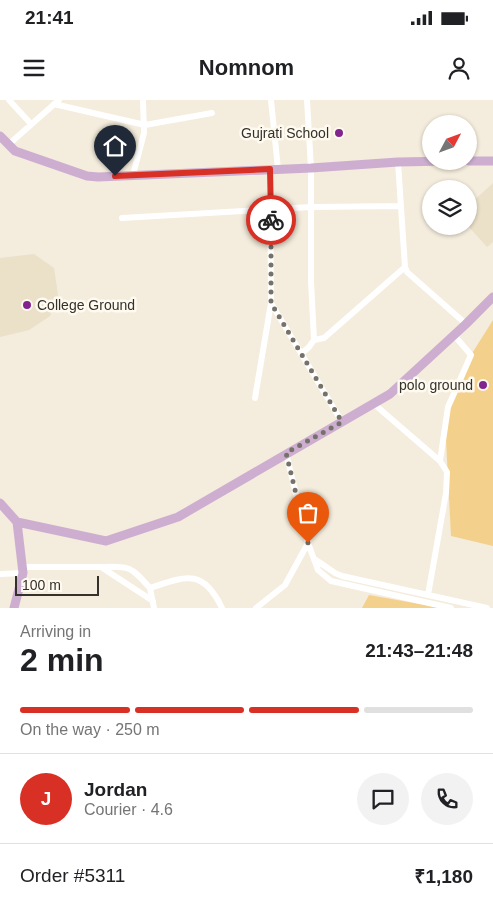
<!DOCTYPE html>
<meta charset="utf-8">
<style>
:root{--surface:#fff;--page:#f2f2f2;--text:#202124;--muted:#757577;--line:#e0e0e0;--accent:#d93025}
body{margin:0;font-family:Helvetica,sans-serif;background:var(--page);color:var(--text);height:100vh;display:flex;flex-direction:column;font-size:19px;white-space:nowrap}
*{box-sizing:border-box;margin:0}
p{font-size:16px;color:var(--muted)}
.icon{flex:none;width:28px;height:28px;fill:none;stroke:currentColor;stroke-width:2;stroke-linecap:round;stroke-linejoin:round}
.map{position:relative;height:508px;overflow:hidden}
.drawer{display:flex;flex-direction:column;background:var(--surface);flex:1}
.drawer>*{flex:none}
.needle{width:32px;rotate:49deg}
.controls{position:absolute;left:422px;top:15px;display:grid;gap:10px}
.controls a{display:grid;place-items:center;width:55px;height:55px;border-radius:50%;background:var(--surface);box-shadow:0 1px 4px #0004;font-size:25px}
.scale{position:absolute;left:15px;bottom:12px;width:84px;box-sizing:border-box;padding-left:5px;border:2px solid #34312b;border-top:0;font-size:14px;line-height:18px;white-space:nowrap;color:#34312b;-webkit-text-stroke:4px #fffaf0;paint-order:stroke}
.pin{position:absolute;display:grid;place-items:center;width:42px;height:42px;color:#fff;margin:-51px -21px;border-radius:50% 50% 50% 0;rotate:-45deg;box-shadow:0 0 5px #0007}
.pin .icon{rotate:45deg}
.courier{position:absolute;display:grid;place-items:center;width:50px;height:50px;margin:-25px;border:4px solid #d93025;border-radius:50%;background:#fff;color:#222;box-shadow:0 1px 6px #0007}
.head em{font-style:normal;font-weight:700}
.head div{display:flex;flex-direction:column-reverse}
.head{display:flex;align-items:center;justify-content:space-between;height:85px;padding:0 20px}
h1{font-size:32px;font-weight:700;line-height:38px}
.bar{display:grid;grid-template-columns:repeat(4,1fr);gap:8px 5px;align-content:center;height:60px;padding:0 20px}
.bar i{height:6px;border-radius:4px;background:var(--line)}
.bar .on{background:var(--accent)}
.bar p{grid-column:span 4}
.line{display:flex;align-items:center;gap:12px;padding:0 20px;border-top:1px solid var(--line)}
.line div{flex:1}
.round{display:grid;place-items:center;flex:none;width:52px;height:52px;border-radius:26px;background:var(--page)}
.status{display:flex;justify-content:space-between;align-items:center;height:35px;padding:0 25px;background:var(--surface);direction:ltr}
.status svg{height:14px;fill:currentColor}
header{display:flex;justify-content:space-between;align-items:center;height:65px;padding:0 20px;background:var(--surface);font-size:22px;font-weight:700}
.map>svg:first-child{display:block}
.built{fill:#ebe0c8}
.green{fill:#f3d18c}
.lines{fill:none;stroke-linecap:round;stroke-linejoin:round}
.minor{stroke:#fff;stroke-width:6}
.major{stroke:#cdaed1;stroke-width:9}
.done{stroke:#777269;stroke-width:5;stroke-dasharray:0 9}
.route{stroke:#d93025;stroke-width:6}
.poi-dot{fill:#82248f;stroke:#fffaf0;stroke-width:2}
.labels{text-anchor:middle;stroke-width:5;stroke-linejoin:round;paint-order:stroke}
.poi-label{font-size:14px;fill:#34312b;stroke:#fffaf0;text-anchor:end}
</style>
<div class="status"><b>21:41</b><svg viewBox="0 0 49 12"><path d="M0 12V9h3v3zM5 12V6h3v6zM10 12V3h3v9zM15 12V0h3v12zM26 1h20v11H26zM47 4h2v5h-2z"/></svg></div>
<header><svg class="icon" aria-label="menu" viewBox="0 0 24 24"><path d="M4 6h16M4 12h16M4 18h16"/></svg>Nomnom<svg class="icon" aria-label="person" viewBox="0 0 24 24"><circle cx="12" cy="8" r="4"/><path d="M4 21q1-7 8-7t8 7"/></svg></header>
<div class="map">
<svg width="493" height="508" viewBox="0 0 493 508">
<rect width="100%" height="100%" fill="#f4ecdc"/>
<path class="built" d="M493,83V142L487,147L468,126L469,105Z
M34,154L54,168L58,195L50,216L29,230L0,237V158Z"/>
<path class="green" d="M493,220V446L451,436L445,321L471,255Z
M369,495L442,508H362Z"/>
<g class="lines">
<path class="minor" d="M9,0L31,24
M271,0L278,69
M54,4L145,25L212,13
M8,45L59,0
M398,62L405,167L407,172L466,224
M270,69L271,203L342,322
M133,75L144,33L143,0
M122,118L311,107L401,106
M314,240L324,238L405,167
M301,254L309,247L314,240L311,181V68L307,0
M255,298L271,203
M374,304L440,361L447,372L446,393L428,495
M286,353L308,443L318,470L331,481L451,508
M440,361L448,307L471,255L454,235
M316,460L335,473L342,476L487,508
M23,467H101L153,501
M102,467C131,466 131,467 150,488
M0,474L23,473
M154,508L150,488C186,476 203,468 222,508
M256,508L285,485L308,443"/>
<path class="major" d="M0,36L15,51L87,76L98,77L311,68L398,62L449,61
M469,61H493
M0,403L17,422L106,441L178,417L390,294L466,224L493,197
M14,508L23,473L17,422"/>
</g>
<g class="lines">
<path class="done" d="M271,120V203L342,322L286,353L308,443"/>
<path class="route" d="M115,76L270,69L271,120"/>
</g>
<g class="poi-dot">
<circle cx="339" cy="33" r="5"/>
<circle cx="27" cy="205" r="5"/>
<circle cx="483" cy="285" r="5"/>
</g>
<g class="labels">
<g class="poi-label">
<text x="329" y="38">Gujrati School</text>
<text x="37" y="210" text-anchor="start">College Ground</text>
<text x="473" y="290">polo ground</text>
</g>
</g>
</svg>
<div class="controls">
<a><svg class="needle" viewBox="-14 -14 28 28"><path d="M0-13l5 13h-10z" fill="#e53935"/><path d="M0 13l5-13h-10z" fill="#757577"/></svg></a>
<a><svg class="icon" aria-label="layers" viewBox="0 0 24 24"><path d="M12 4l9 5-9 5-9-5zM3 14l9 5 9-5"/></svg></a>
</div>
<div class="scale">100 m</div>
<div class="pin" style="left:308px;top:443px;background:#ea580c"><svg class="icon" aria-label="bag" viewBox="0 0 24 24"><path d="M5 8h14l-1 12H6zM9 8a3 3 0 0 1 6 0"/></svg></div>
<div class="pin" style="left:115px;top:76px;background:#1f2937"><svg class="icon" aria-label="home" viewBox="0 0 24 24"><path d="M3 11l9-7 9 7M6 9v11h12V9"/></svg></div>
<div class="courier" style="left:271px;top:120px"><svg class="icon" aria-label="bike" viewBox="0 0 24 24"><circle cx="6" cy="16" r="4"/><circle cx="18" cy="16" r="4"/><path d="M6 16l4-8h5l3 8M10 8l3 8H6M13 5h3"/></svg></div>
</div>
<section class="drawer">
<div class="head"><div><h1>2 min</h1><p>Arriving in</p></div><em>21:43–21:48</em></div>
<div class="bar"><i class="on"></i><i class="on"></i><i class="on"></i><i></i><p>On the way · 250 m</p></div>
<div class="line" style="height:90px"><b class="round" style="background:var(--accent);color:#fff">J</b><div><b>Jordan</b><p>Courier · 4.6</p></div><a class="round"><svg class="icon" aria-label="chat" viewBox="0 0 24 24"><path d="M4 5h16v11H9l-5 4z"/></svg></a><a class="round"><svg class="icon" aria-label="phone" viewBox="0 0 24 24"><path d="M5 4h4l2 5-3 2q2 4 5 5l2-3 5 2v4C11 20 4 13 5 4z"/></svg></a></div>
<div class="line" style="height:65px"><div>Order #5311</div><b>₹1,180</b></div>
</section>
